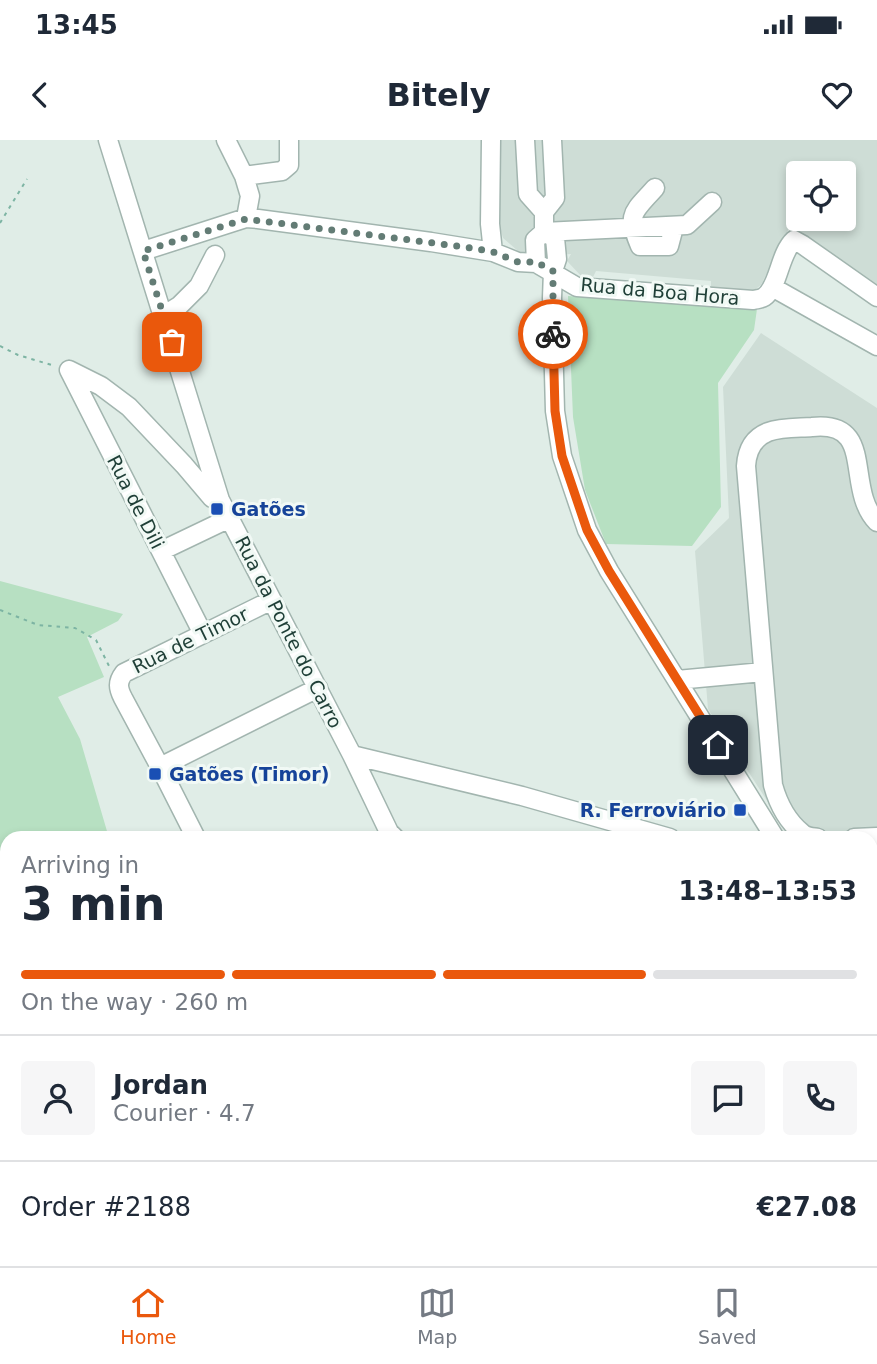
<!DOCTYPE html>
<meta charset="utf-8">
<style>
:root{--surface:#fff;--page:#f6f6f7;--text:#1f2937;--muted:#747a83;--line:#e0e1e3;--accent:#ea580c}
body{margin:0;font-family:"DejaVu Sans",sans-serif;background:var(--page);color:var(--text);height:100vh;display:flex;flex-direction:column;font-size:26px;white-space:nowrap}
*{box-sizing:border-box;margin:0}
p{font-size:23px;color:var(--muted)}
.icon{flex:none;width:38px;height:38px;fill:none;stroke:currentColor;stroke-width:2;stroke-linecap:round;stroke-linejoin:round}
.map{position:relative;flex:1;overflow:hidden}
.drawer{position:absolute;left:0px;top:691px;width:878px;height:436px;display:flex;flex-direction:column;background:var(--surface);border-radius:21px 21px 0 0;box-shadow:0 4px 10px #0003}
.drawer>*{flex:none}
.fabs{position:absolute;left:786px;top:21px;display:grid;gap:14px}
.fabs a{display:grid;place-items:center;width:70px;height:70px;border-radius:7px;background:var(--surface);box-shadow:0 4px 10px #0003;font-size:35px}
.pin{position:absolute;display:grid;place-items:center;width:60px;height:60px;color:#fff;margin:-30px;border-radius:14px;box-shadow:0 4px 10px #0006}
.courier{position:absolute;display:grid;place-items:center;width:70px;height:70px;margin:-35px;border:5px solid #ea580c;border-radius:50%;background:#fff;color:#222;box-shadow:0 2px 9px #0007}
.headline em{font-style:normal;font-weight:600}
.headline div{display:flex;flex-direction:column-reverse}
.headline{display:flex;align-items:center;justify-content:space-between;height:119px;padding:0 21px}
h1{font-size:46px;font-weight:600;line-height:52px}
.bar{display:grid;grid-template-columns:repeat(4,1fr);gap:10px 7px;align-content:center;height:84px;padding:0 21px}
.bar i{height:9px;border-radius:5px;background:var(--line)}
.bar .on{background:var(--accent)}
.bar p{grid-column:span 4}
.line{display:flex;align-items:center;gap:18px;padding:0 21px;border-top:2px solid var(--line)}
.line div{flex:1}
.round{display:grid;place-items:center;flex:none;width:74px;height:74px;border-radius:7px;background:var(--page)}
.status{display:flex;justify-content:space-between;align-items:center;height:49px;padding:0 35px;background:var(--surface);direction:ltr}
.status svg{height:19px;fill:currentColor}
header{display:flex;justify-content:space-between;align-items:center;height:91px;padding:0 21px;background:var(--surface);font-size:32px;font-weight:600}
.tab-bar{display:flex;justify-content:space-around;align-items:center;height:98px;border-top:2px solid var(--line);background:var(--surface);font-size:19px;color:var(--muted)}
.tab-bar a{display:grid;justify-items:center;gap:4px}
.tab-bar .on{color:var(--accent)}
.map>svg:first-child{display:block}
.built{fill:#ceddd6;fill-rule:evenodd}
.green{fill:#b7e0c2}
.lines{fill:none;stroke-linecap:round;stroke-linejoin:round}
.minor-casing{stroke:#a2b5af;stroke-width:21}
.highway-casing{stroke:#c0c9c7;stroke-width:24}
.path{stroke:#7db4a3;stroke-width:2;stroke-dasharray:3.5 5;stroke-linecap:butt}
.minor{stroke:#fff;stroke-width:18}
.highway{stroke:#286e60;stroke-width:21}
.done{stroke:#637c75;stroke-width:7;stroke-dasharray:0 12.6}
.route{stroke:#ea580c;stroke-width:9}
.transit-dot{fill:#1a4fb4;stroke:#f1f9f5;stroke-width:2.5}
.labels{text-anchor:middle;stroke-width:6;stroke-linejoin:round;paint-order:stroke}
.street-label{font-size:19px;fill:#1f3f37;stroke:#f1f9f5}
.transit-label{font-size:19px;font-weight:bold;fill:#164399;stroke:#f1f9f5;text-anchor:start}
</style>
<div class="status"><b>13:45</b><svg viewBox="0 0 49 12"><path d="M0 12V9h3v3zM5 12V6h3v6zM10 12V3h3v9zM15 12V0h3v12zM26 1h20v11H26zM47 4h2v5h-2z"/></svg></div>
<header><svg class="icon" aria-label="back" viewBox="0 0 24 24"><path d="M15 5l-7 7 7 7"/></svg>Bitely<svg class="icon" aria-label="heart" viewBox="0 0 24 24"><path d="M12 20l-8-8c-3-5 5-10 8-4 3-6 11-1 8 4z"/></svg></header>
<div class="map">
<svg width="877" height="1126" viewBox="0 0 877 1126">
<rect width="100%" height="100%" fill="#e0ede7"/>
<path class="built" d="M499,0H877V150L791,84L761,145L753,151L711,148V141L596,131L593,137H582L567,121L571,114L519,117L518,111L503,98L499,84ZM798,33H844V79H798Z
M761,193L877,268V834L872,825V698H791L708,569L695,411L729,378L723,247Z
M488,1120H597V1126H486Z"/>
<path class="green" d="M568,156L757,169L754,190L718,243L721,367L692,406L606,404L585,350L573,277Z
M0,441L123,474L118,481L87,497L104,537L58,557L80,599L109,698H7V809L0,811Z"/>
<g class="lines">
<g class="minor-casing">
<path id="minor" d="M108,0L220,360L352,615L389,692L395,698
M226,0L244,36
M491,0L490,84L493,112
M525,0L528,54L544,72
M655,48C633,73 626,73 640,106H669L674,87
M246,78L250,56L244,36L282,31L289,25V0
M544,92L555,98L557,119L553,131L552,158L555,271L562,316L587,390L609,431L775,698
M544,92V72L555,58L552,0
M143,111L246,78L258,79L431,102L493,112L518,122L536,123L577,147L753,160C757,159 761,159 764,157C779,147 779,114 794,100L803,105L877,157
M536,123L535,100L544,92L687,85L712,62
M772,147L877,206
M163,176L179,166L199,146L215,115
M69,230L203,494
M69,230L101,246L129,267L184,325L212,358L220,360
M161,411L230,378
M677,540L763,532
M352,615L522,656L670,698
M160,627L318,548
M196,698L160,627L123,558C118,548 117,542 124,533L272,460
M818,698C812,697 806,697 802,693C787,681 778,663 773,645L746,326C747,310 753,298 768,292C781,287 798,288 812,287C877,280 844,348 877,382
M854,698L877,697
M872,852L877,861
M872,1036L877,1037
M445,1120L461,1124
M145,1126L146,1120
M335,1126L336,1120
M726,1126L730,1120"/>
</g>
<g class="highway-casing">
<path id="highway" d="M872,763L877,760
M0,926L7,923"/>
</g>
<path class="path" d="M0,83L27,39
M0,206L18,215L55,226
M0,470L38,485L75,488L96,500L109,526
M0,761L7,760
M0,780L7,779"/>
<use href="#minor" class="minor"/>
<use href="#highway" class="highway"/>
</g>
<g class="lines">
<path class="done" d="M172,202L143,111L246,79L472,108L493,112L518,122H536L553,131V194"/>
<path class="route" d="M553,194L555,271L562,316L587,390L609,431L718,605"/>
</g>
<g class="transit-dot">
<rect x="210" y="362" width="14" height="14" rx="3.5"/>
<rect x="148" y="627" width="14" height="14" rx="3.5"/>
<rect x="733" y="663" width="14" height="14" rx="3.5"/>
</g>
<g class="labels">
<g class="street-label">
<text transform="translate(660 151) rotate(5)" y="7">Rua da Boa Hora</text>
<text transform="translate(136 362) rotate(63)" y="7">Rua de Dili</text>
<text transform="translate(289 492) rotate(63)" y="7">Rua da Ponte do Carro</text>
<text transform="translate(190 500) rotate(-26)" y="7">Rua de Timor</text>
</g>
<g class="transit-label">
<text x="231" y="376">Gatões</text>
<text x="169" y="641">Gatões (Timor)</text>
<text x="726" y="677" text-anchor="end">R. Ferroviário</text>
</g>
</g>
</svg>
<div class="fabs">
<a><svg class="icon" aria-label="locate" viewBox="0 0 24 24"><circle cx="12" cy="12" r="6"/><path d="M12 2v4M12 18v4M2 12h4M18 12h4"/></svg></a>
</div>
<div class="pin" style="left:172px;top:202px;background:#ea580c"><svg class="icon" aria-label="bag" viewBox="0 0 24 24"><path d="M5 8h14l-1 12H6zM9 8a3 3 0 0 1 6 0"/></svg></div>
<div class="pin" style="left:718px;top:605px;background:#1f2937"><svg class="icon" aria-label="home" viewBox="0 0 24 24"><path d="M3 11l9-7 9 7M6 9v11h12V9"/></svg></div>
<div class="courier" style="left:553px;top:194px"><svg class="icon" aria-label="bike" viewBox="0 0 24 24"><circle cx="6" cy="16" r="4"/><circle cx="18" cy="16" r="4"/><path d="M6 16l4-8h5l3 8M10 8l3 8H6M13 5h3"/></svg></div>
<section class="drawer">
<div class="headline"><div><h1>3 min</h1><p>Arriving in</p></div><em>13:48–13:53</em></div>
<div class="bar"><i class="on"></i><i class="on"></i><i class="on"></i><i></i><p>On the way · 260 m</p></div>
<div class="line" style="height:126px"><a class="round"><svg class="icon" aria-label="person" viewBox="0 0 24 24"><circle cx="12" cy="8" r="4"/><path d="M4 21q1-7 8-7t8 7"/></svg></a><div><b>Jordan</b><p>Courier · 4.7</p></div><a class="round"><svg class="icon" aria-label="chat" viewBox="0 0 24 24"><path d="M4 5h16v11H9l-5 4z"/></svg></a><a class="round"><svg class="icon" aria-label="phone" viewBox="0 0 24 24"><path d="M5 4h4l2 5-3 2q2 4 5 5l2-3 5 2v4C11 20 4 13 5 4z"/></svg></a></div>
<div class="line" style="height:91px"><div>Order #2188</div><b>€27.08</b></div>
</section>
</div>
<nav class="tab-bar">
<a class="on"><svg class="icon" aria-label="home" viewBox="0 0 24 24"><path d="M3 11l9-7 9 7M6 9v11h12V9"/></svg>Home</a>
<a><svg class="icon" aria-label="map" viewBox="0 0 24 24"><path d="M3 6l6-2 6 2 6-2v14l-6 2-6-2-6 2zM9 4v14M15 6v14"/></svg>Map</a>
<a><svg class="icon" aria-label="saved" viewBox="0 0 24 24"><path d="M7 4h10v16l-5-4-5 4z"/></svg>Saved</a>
</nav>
